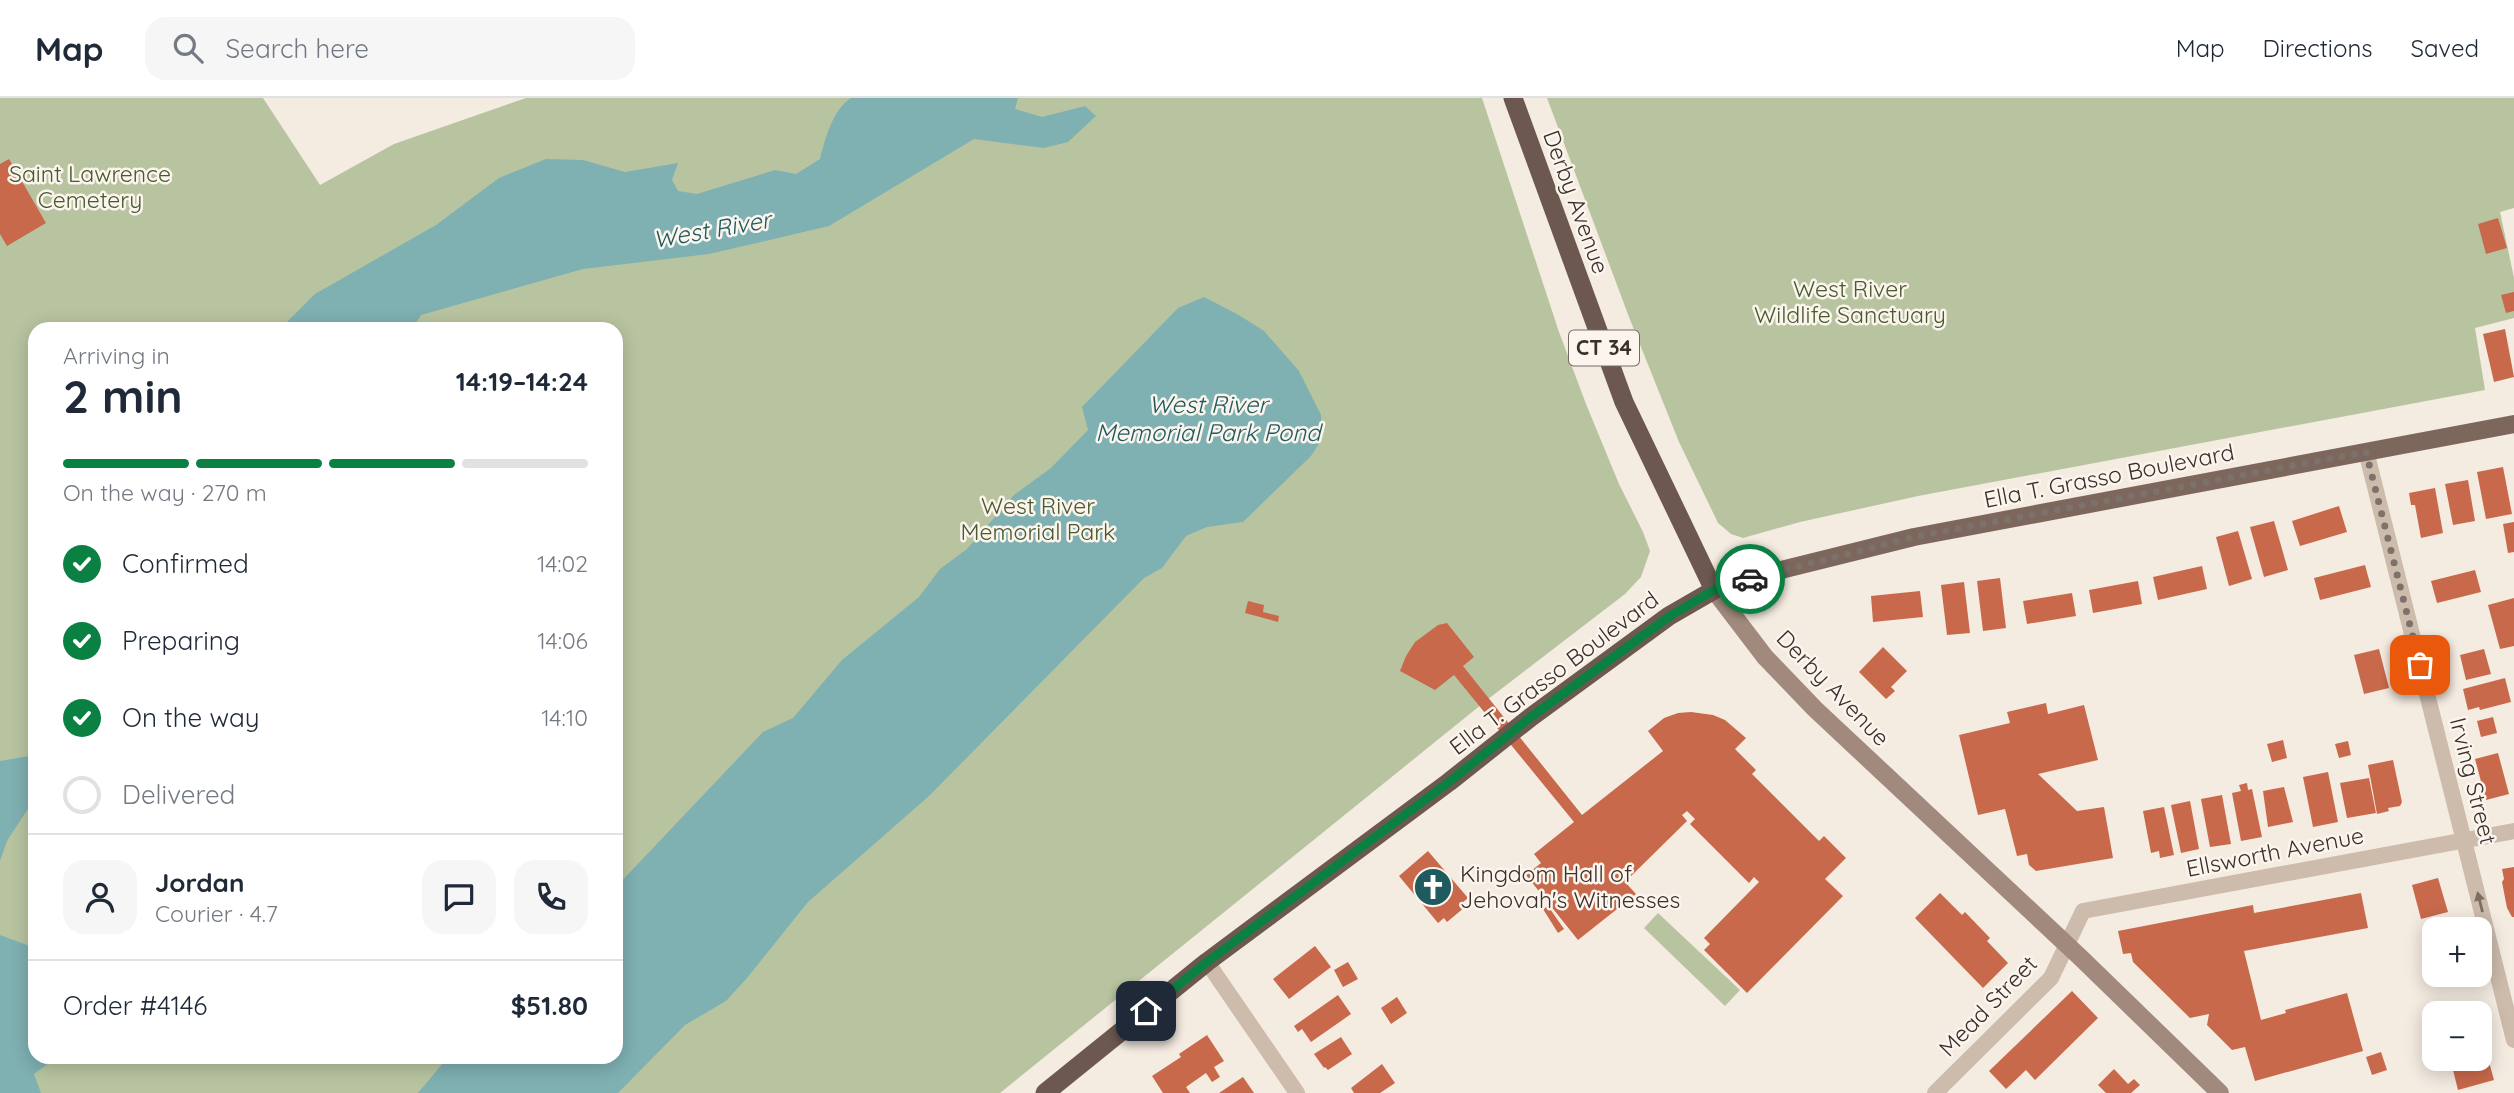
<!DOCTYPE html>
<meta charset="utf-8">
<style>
:root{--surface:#fff;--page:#f6f6f7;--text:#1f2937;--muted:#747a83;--line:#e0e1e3;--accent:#0b8043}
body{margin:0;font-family:Quicksand,sans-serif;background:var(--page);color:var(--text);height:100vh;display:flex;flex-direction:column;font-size:26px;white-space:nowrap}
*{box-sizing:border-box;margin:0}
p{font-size:23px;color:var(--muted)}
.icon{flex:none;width:38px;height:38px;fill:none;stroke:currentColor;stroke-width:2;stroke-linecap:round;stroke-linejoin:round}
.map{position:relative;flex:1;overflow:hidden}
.drawer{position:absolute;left:28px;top:224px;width:595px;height:742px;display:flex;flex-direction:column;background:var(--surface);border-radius:21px;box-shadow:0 4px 18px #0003}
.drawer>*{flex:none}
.fabs{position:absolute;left:2422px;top:819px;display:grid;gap:14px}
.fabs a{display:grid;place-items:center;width:70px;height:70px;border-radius:14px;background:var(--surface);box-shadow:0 4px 18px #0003;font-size:35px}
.pin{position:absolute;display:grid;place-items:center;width:60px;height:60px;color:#fff;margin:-30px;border-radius:14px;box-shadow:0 4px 10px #0006}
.courier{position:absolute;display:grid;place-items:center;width:70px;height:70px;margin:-35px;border:5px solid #0b8043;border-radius:50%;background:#fff;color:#222;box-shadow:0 2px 9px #0007}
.head em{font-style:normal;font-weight:700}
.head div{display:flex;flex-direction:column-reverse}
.head{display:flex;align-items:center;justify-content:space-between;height:119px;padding:0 35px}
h1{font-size:46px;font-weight:700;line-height:52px}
.bar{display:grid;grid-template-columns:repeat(4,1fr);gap:10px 7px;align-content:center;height:84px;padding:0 35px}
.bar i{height:9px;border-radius:5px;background:var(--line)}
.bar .selected{background:var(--accent)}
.bar p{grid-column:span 4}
.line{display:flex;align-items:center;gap:18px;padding:0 35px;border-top:2px solid var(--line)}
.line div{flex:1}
.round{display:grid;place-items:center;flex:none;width:74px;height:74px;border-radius:21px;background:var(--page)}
ol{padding:0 35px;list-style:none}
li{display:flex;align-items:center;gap:21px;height:77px}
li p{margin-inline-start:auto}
li .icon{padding:7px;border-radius:50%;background:var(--accent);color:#fff;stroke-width:4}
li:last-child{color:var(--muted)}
li i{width:38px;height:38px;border:4px solid var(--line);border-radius:50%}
header{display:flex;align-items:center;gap:42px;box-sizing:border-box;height:98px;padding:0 35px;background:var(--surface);border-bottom:2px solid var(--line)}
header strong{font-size:33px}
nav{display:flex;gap:38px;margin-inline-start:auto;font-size:24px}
.search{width:490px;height:63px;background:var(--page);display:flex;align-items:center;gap:18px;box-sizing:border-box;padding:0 24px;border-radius:21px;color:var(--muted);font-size:26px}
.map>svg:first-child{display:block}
.green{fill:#b8c4a0;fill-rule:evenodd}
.water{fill:#7fb0b2}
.building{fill:#c8694b}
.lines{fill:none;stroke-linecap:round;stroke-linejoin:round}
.minor{stroke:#cdbbac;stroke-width:16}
.secondary{stroke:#a18a7d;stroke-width:18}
.primary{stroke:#7d675c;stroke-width:18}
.trunk{stroke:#6c584f;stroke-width:19}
.oneway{fill:#7d6f65}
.done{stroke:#7c716b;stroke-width:7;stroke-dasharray:0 12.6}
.route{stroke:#0b8043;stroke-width:9}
.labels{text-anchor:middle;stroke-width:5;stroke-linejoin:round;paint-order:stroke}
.shield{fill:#fbf5ee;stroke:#756b66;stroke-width:2}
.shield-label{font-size:21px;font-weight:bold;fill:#3b302b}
.park-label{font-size:23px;fill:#4a5a2e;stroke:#fbf5ee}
.street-label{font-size:23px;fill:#3b302b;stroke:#fbf5ee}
.poi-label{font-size:23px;fill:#3b302b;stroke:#fbf5ee;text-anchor:start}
.water-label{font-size:24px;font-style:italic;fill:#1f5a5e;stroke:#fbf5ee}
</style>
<header>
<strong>Map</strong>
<div class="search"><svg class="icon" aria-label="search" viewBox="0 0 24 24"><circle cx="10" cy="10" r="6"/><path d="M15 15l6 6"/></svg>Search here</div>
<nav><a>Map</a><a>Directions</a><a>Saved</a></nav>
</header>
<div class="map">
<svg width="2514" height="995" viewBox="0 0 2514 995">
<rect width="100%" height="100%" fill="#f4ebe1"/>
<path class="green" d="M0,0H263L320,87L394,46L526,0H1482L1559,234L1586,306L1619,386L1643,434L1650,453L1641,479L1625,496L1492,598L1000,995H0ZM35,231H616V959H35Z
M1547,0H2514V110L2500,114L2514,180V220L2475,230L2485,292L1918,398L1800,424L1743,440L1731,436L1718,425L1679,344L1629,219Z
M1658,815L1740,892L1725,908L1644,830Z"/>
<path class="water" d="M851,0H1018L1015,11L1042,19L1085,8L1096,18L1068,44L1044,50L974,41L829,128L709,156L583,171L421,217L414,228L446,231H280L315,196L436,127L499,80L546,61L583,62L625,74L678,65L672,82L678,93L697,96L775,72L796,76L820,61C825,41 833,11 851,0Z
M1204,199L1237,216L1264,233L1299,273L1321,317L1322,341L1311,358L1243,424L1207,429L1186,438L1162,470L1144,480L929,698L808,804L747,880L726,903L685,927L618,995H418L448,959H616V789L763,634L793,620L842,562L919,499L940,471L967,451L1014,397L1051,370L1088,332L1082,309L1178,210Z
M35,657V708L29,709L7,743L0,763V663Z
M0,837L35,850V959H57L34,976L41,995H0Z"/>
<path class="building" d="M9,61L46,125L7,148L0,136V66Z
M2498,120L2507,150L2486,156L2478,126Z
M2514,194V213L2506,215L2501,197Z
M2505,231L2514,279L2494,284L2483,236Z
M2503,369L2512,416L2486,421L2477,374Z
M2468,382L2475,423L2453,427L2445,386Z
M2435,390L2443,435L2421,440L2415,407H2411L2409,395Z
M2339,408L2347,434L2300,448L2292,423Z
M2274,423L2288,472L2264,479L2250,429Z
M2514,424V454L2508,455L2503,426Z
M2238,433L2252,481L2229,488L2216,439Z
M2365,467L2371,489L2320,502L2314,480Z
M2202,468L2207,491L2158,502L2153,479Z
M2475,472L2481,494L2437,505L2431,483Z
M2000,480L2006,530L1983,533L1977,483Z
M2138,483L2142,506L2093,515L2089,492Z
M1964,484L1970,535L1947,537L1941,487Z
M1920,493L1923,519L1873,524L1871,498Z
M2072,495L2076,518L2027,526L2023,503Z
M2514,500V548L2500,551L2488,507Z
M1248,503L1264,507L1263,514L1279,518L1278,524L1245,515Z
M1447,525L1474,559L1463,568L1582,717L1663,653L1648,633L1664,620L1678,615L1691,614L1713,617L1725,622L1746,640L1735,651L1756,672L1752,676L1819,743L1824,738L1846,760L1825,781L1843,798L1747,895L1704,852L1710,846L1704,840L1759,784L1754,779L1749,785L1690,726L1695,721L1687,713L1682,717L1687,723L1625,784L1636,796L1578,842L1526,777L1541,765L1534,756L1574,724L1454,577L1435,592L1400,573L1406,558L1415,544L1438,527Z
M1883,549L1907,573L1891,589L1895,593L1886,601L1859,574Z
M2379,551L2389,590L2364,596L2354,557Z
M2484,551L2491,576L2466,582L2460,557Z
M2505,580L2511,604L2480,612L2479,609L2468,612L2463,591Z
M2046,605L2048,616L2084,607L2098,662L2038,676L2077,713L2104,709L2113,760L2036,773L2029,767L2027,756L2017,758L2005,711L1978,717L1959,637L2010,625L2007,614Z
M2493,619L2497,635L2481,639L2477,623Z
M2283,642L2287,660L2272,664L2267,646Z
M2348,643L2351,657L2339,660L2335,646Z
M2498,655L2509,696L2486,702L2475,661Z
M2393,662L2402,704L2400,708L2388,710L2389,713L2377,716L2368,667Z
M2328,674L2338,724L2313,729L2303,679Z
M2369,680L2376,715L2347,720L2340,685Z
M2247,685L2248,692L2252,691L2262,739L2241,743L2232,695L2241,693L2239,687Z
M2284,689L2293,724L2268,729L2263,693Z
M2222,697L2231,746L2210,749L2201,701Z
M2190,703L2199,751L2181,755L2171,707Z
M2164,709L2174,757L2160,760L2159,753L2151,755L2143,713Z
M1428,753L1468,800L1462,805L1465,809L1447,824L1444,820L1438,825L1399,778Z
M2514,769V819H2512L2507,810L2502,784L2504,781L2502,771Z
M2438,780L2448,814L2421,821L2412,787Z
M1940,795L1962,817L1965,814L1990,840L1987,843L2008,865L1983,890L1915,820Z
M2361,795L2368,830L2244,853L2261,922L2286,915L2285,912L2347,895L2363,953L2255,983L2245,949L2232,952L2207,927L2209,916L2190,920L2133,864L2131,855L2123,856L2118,833L2253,807L2254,815Z
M1548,808L1564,831L1558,835L1543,811Z
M1315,848L1331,869L1289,901L1273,881Z
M1348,864L1358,881L1343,889L1334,872Z
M2072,893L2098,920L2035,982L2026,972L2006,991L1989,973Z
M1338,897L1351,916L1311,944L1302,931L1298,934L1294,928Z
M1397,899L1407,915L1391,926L1381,910Z
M2459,903V906L2469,903L2472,915H2441L2439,908Z
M1207,937L1224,963L1214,969L1220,979L1212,984L1206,975L1186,989L1190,995H1163L1152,978L1181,959L1179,956Z
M1341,939L1352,956L1328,972L1325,969L1324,970L1314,956Z
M2381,954L2387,972L2372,977L2366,959Z
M2473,963L2474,968L2489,964L2494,982L2458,992L2452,968Z
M1382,966L1395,985L1380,995H1354L1351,990Z
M2114,971L2128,986L2134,981L2140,987L2131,995H2106L2098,987Z
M1243,979L1254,995H1219Z"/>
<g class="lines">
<path class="minor" d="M2366,353L2514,942
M1207,864L1297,995
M1935,995L2051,880L2083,813L2514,733"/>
<path class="secondary" d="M1714,492L1765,559L1815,611L2081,860L2220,995"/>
<path class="primary" d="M1714,492L1761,477L1914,439L2514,326"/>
<path class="trunk" d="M1045,995L1207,864L1449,684L1531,619L1669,518L1714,492L1624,304L1513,0"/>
</g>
<defs><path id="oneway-solid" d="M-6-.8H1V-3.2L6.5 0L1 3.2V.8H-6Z" transform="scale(1.75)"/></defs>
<use class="oneway" href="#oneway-solid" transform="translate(2480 804) rotate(-104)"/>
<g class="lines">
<path class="done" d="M1750,481L1914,439L2366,354L2420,567"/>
<path class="route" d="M1146,913L1207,864L1449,684L1531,619L1670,518L1714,492L1750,481"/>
</g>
<defs>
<g id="church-disc" transform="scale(2.0125)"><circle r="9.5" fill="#1f5a5e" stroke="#fbf5ee"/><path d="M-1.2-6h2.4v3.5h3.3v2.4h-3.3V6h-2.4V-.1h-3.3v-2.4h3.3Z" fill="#fff"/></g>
</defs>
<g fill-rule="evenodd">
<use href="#church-disc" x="1433" y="789"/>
</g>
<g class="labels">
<rect class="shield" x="1569" y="232.5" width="70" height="35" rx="5"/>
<g class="shield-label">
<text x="1604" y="257">CT 34</text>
</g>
<g class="park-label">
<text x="90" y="84">Saint Lawrence<tspan x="90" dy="26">Cemetery</tspan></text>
<text x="1850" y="199">West River<tspan x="1850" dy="26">Wildlife Sanctuary</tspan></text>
<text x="1038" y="416">West River<tspan x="1038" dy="26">Memorial Park</tspan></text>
</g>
<g class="street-label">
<text transform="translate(1576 104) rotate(70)" y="8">Derby Avenue</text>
<text transform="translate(2109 378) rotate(-11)" y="8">Ella T. Grasso Boulevard</text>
<text transform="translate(1554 575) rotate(-37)" y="8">Ella T. Grasso Boulevard</text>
<text transform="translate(1833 590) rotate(46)" y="8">Derby Avenue</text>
<text transform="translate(2473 683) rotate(76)" y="8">Irving Street</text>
<text transform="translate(2275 754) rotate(-11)" y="8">Ellsworth Avenue</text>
<text transform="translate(1988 908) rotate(-46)" y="8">Mead Street</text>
</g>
<g class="poi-label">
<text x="1460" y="784">Kingdom Hall of<tspan x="1460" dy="26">Jehovah's Witnesses</tspan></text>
</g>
<g class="water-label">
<text transform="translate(712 132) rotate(-10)" y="8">West River</text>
<text x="1208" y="315">West River<tspan x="1208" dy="28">Memorial Park Pond</tspan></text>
</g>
</g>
</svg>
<div class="fabs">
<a>+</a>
<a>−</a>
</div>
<div class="pin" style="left:2420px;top:567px;background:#ea580c"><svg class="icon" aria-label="bag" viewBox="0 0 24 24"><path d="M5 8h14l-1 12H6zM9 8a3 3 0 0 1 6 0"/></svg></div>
<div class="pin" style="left:1146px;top:913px;background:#1f2937"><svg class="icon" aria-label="home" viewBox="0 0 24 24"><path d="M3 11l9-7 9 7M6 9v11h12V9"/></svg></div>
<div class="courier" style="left:1750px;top:481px"><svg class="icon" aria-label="car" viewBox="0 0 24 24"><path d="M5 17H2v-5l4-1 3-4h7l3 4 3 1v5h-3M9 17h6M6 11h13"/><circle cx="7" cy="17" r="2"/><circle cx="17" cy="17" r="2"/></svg></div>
<section class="drawer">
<div class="head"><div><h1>2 min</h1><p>Arriving in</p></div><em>14:19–14:24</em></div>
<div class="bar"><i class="selected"></i><i class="selected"></i><i class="selected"></i><i></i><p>On the way · 270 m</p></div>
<ol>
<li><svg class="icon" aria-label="check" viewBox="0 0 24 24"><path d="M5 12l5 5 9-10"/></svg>Confirmed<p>14:02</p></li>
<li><svg class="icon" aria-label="check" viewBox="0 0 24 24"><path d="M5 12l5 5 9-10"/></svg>Preparing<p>14:06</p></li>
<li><svg class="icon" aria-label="check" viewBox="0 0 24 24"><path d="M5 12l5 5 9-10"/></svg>On the way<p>14:10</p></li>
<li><i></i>Delivered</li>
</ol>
<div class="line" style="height:126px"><a class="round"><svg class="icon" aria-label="person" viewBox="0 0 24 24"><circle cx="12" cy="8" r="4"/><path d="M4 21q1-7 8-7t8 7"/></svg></a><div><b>Jordan</b><p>Courier · 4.7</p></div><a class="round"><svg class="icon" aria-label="chat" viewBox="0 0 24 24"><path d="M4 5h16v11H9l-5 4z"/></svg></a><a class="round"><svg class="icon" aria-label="phone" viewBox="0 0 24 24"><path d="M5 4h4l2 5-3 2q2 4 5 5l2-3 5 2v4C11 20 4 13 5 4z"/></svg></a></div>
<div class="line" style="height:91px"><div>Order #4146</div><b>$51.80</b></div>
</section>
</div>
